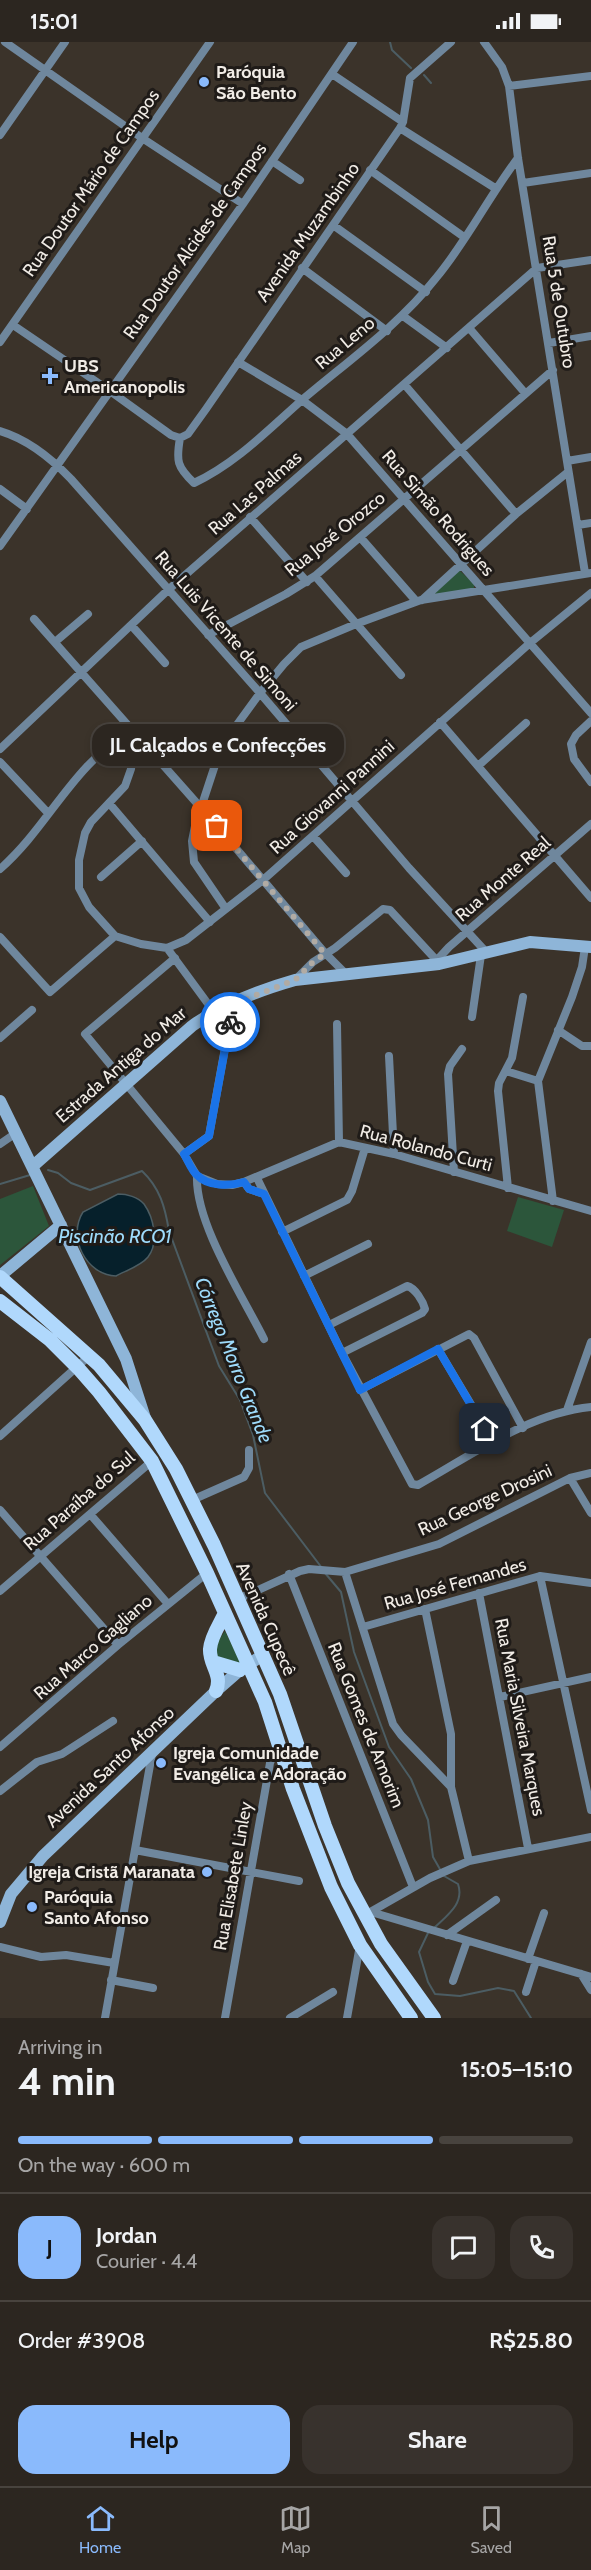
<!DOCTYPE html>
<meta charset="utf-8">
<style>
:root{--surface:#2c2620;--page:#38322d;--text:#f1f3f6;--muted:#a6a5a5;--line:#48433e;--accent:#8abafc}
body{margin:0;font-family:Cabin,sans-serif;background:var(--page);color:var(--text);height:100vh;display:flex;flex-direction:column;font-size:22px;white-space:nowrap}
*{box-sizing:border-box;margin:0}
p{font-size:20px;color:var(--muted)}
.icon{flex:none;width:33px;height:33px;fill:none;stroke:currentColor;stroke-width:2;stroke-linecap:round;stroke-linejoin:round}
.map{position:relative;height:1976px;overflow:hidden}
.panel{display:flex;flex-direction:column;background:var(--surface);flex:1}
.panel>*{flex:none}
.pin{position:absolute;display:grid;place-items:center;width:51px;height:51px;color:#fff;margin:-26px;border-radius:12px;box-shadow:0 3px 9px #0006}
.courier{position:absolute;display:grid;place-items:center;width:60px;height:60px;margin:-30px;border:4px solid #1a73e8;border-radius:50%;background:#fff;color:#222;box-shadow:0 2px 8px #0007}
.bubble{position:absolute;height:42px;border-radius:18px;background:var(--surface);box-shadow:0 3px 9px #0003,0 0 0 2px var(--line);font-size:20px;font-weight:700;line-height:42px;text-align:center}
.head em{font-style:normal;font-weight:700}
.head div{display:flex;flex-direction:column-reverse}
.head{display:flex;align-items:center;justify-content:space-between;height:102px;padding:0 18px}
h1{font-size:39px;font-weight:700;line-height:45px}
.bar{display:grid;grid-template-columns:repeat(4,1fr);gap:9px 6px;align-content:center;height:72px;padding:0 18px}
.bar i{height:8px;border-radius:4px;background:var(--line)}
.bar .on{background:var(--accent)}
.bar p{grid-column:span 4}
.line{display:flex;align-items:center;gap:15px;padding:0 18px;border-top:2px solid var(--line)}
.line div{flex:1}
.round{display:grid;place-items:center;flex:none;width:63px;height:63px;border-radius:18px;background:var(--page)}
.cta{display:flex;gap:12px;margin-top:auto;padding:12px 18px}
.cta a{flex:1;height:69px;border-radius:18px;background:var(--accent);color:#111;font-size:24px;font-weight:700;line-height:69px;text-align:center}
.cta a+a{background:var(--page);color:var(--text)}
.status{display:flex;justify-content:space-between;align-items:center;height:42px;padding:0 30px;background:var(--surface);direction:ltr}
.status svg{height:16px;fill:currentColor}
.dock{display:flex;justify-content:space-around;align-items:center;height:84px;border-top:2px solid var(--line);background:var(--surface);font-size:16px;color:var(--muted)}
.dock a{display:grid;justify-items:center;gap:3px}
.dock .on{color:var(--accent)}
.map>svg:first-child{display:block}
.green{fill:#2c563b}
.water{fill:#06202b;stroke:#4c5d63;stroke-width:1.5}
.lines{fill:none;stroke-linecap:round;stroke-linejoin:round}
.stream{stroke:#4c5d63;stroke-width:2}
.street{stroke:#6f879d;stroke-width:8}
.secondary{stroke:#8eb5d8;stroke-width:12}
.primary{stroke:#b0d8fc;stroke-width:14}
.done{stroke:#b1aba4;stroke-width:6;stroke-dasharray:0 10.8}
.route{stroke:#1a73e8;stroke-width:8}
.poi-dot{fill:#8abafc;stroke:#1f1b18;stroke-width:2}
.labels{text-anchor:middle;stroke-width:6;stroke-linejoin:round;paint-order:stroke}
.poi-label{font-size:18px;font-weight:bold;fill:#f1ece6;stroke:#1f1b18;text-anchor:start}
.street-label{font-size:18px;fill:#f1ece6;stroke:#1f1b18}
.water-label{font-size:20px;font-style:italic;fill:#9edbfb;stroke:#1f1b18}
</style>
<div class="status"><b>15:01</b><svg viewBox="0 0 49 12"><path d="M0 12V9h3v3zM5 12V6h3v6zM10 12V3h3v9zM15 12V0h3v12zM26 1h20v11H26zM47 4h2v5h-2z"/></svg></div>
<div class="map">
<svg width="591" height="1976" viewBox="0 0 591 1976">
<rect width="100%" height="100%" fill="#3b332a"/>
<path class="green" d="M459,528L474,542V546L436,554L434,549Z
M33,1144L49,1184L0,1223V1157Z
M518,1155L564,1168L552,1205L507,1189Z
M225,1589L241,1621H219L214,1605Z"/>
<path class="water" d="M118,1152C127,1152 138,1155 144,1162C154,1176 159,1201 148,1215C141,1224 125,1229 116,1234C86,1233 67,1195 83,1170Z"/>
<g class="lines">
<path class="stream" d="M390,0L392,8L411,26
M424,33L431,41
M48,1128L58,1131L71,1141L90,1148L142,1129C160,1146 165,1165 169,1189L219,1324L240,1358L253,1393L265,1451L322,1526
M0,1142L30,1133
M325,1531L341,1550L354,1610L389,1705L411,1737L428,1778L433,1815L441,1829
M433,1887C446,1874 465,1862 458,1842L444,1834
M428,1891L419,1910L428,1940L435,1952L460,1954L498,1946L514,1949L531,1976"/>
<path class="street" d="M5,0L142,96L243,162
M484,0L502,25L509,44L518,116L585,531
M332,32L403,80
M509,44L591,34
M400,86L495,146
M0,93L65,0
M272,119L300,138
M370,128L464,195
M523,141L591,131
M333,183L426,250
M302,226L387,289
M403,274L447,306
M13,283L110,349L171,393L180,396
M470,287L525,351
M0,300L210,0
M549,301L591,294
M238,320L302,358L347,392L591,671
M404,342L516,472
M0,389C27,397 52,417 71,437L260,651L409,826L487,911
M180,396C176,419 177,425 194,441C235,422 268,388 302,358C348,319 398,284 436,236C467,199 489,154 518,116
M180,396L188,392L206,367L400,86L403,80L410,36L451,0
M567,419L591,415
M0,447L27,467
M250,475L307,540
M578,483L591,481
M360,495L416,559
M0,504L243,162L353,0
M315,534L401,633
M422,558L516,472L568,430
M34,577L217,784L325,911L347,933
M131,583L165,621
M208,593L286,552L315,534L553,328
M55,600L88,572
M591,679L576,693L571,702L574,717L591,740
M440,680L591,856
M135,693L131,727L125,744L91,780L85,791L79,818V846L89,865L115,894L141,902L167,906L186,898L263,838L530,601L591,551
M0,707L168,548L537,226L591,218
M0,720L48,771
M478,724L526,681
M109,761L210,880
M313,794L346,831
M0,827C50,783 71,724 131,689
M101,835L142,799
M226,867L194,820L192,799L195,784L219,711L228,695L260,651L284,622L301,605L356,582L421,558L591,531
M0,895L50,950L115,894
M167,906L214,970
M175,916L85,992L184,1112L197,1134L217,1142L232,1143L244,1140L339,1100L394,1112L591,1169
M438,917L449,905L591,782
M295,938L313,920L335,906L383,867L390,868L439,921
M472,975L481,913
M337,982L339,1100
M558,988L582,1004H591
M0,996L32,968
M389,1014L394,1112
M506,1029L538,1039
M0,1102L16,1091
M184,1112L209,1094L233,962
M454,1130L448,1032L450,1024L462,1007
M197,1134C195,1181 242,1253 264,1297
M257,1136L342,1311L412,1442L418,1443C472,1413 529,1371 591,1365
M244,1140L249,1147L264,1152
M508,1146L498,1049L499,1041L512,1016L523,955
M553,1159L538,1039L572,955L582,925L585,905
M282,1190L347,1158L352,1149L365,1106
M304,1234L368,1202
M329,1283L407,1244C415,1246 423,1259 425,1267L422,1271L342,1311
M438,1307L494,1401
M360,1348L469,1292L474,1296L523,1386
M567,1368L591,1300
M0,1394L89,1314
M570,1436L591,1471
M192,1458L244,1435L249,1426V1408
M0,1468L118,1603
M90,1472L168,1562
M345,1530L393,1682L401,1693L451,1745
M289,1532L413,1845
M540,1534L591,1768
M0,1549L152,1419
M479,1551L528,1806
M238,1557L300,1529L309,1527L345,1530L439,1502L570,1436L591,1431
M425,1567L451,1692V1745L469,1819
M363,1585L540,1534L591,1541
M500,1655L591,1635
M0,1705L118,1603L207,1531
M0,1749L37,1720L62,1712L113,1679
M135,1808L299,1839
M371,1870L591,1935
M365,1873L430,1836L469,1819L591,1795
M447,1893L496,1858
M0,1905L41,1915L66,1913L114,1921
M528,1917L544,1871
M581,1932L591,1948
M111,1938L153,1946
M453,1939L467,1899
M526,1950L536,1919
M105,1976L152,1712
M225,1976L270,1721L278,1700
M290,1976L333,1950
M347,1976L360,1903"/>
<path class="secondary" d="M0,1059L126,1317L145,1376
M33,1124L192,984C222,962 260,948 295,938L439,922L530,900L591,905
M0,1234L61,1183
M0,1880L11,1852L43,1814L216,1649L240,1628L263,1613"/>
<path class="primary" d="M0,1235L99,1323L145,1378L176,1427L214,1503L280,1652L325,1784L348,1841L381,1902L434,1976
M0,1259L50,1298L78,1326L99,1350L152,1419L207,1531L265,1660L293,1747L331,1845L360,1903L411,1976
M213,1620L240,1628
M216,1649C223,1632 209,1623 210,1607C211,1594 220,1582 225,1571"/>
</g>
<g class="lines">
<path class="done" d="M217,784L325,912L313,920L295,938L233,962L230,980"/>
<path class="route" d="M230,980L209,1094L184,1112C188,1118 191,1128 197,1133C208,1145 230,1144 244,1140L249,1147L264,1152L360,1348L438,1307L485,1387"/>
</g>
<g class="poi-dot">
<circle cx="204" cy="40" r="6"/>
<path d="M47 325h6v6h6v6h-6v6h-6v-6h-6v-6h6z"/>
<circle cx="161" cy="1721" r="6"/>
<circle cx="207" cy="1830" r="6"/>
<circle cx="32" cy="1865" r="6"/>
</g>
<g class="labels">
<g class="poi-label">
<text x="216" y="36">Paróquia<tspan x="216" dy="21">São Bento</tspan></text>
<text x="64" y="330">UBS<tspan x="64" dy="21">Americanopolis</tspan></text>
<text x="173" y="1717">Igreja Comunidade<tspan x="173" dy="21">Evangélica e Adoração</tspan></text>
<text x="195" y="1836" text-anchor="end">Igreja Cristã Maranata</text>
<text x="44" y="1861">Paróquia<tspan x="44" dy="21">Santo Afonso</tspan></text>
</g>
<g class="street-label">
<text transform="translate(91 141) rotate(-55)" y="6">Rua Doutor Mário de Campos</text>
<text transform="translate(308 190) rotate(-55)" y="6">Avenida Muzambinho</text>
<text transform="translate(195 199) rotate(-55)" y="6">Rua Doutor Alcides de Campos</text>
<text transform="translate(559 260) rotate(81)" y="6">Rua 5 de Outubro</text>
<text transform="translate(345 301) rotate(-40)" y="6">Rua Leno</text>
<text transform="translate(255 451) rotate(-41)" y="6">Rua Las Palmas</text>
<text transform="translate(438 471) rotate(49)" y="6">Rua Simão Rodrigues</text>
<text transform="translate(335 492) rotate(-39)" y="6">Rua José Orozco</text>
<text transform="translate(226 589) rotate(49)" y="6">Rua Luis Vicente de Simoni</text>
<text transform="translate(332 755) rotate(-42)" y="6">Rua Giovanni Pannini</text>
<text transform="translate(503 837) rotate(-41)" y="6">Rua Monte Real</text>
<text transform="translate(121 1023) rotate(-41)" y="6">Estrada Antiga do Mar</text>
<text transform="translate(426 1106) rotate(15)" y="6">Rua Rolando Curti</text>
<text transform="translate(485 1458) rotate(-25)" y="6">Rua George Drosini</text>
<text transform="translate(79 1459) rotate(-41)" y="6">Rua Paraíba do Sul</text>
<text transform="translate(455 1542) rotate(-16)" y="6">Rua José Fernandes</text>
<text transform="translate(266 1577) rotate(66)" y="6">Avenida Cupecê</text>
<text transform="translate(93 1605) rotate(-41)" y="6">Rua Marco Gagliano</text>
<text transform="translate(520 1675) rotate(79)" y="6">Rua Maria Silveira Marques</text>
<text transform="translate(366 1683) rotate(68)" y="6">Rua Gomes de Amorim</text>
<text transform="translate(110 1725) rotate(-43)" y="6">Avenida Santo Afonso</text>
<text transform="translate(233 1834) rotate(-80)" y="6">Rua Elisabete Linley</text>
</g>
<g class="water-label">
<text x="115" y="1201">Piscinão RCO1</text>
<text transform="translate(234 1318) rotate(68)" y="7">Córrego Morro Grande</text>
</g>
</g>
</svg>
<div class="pin" style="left:217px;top:784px;background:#ea580c"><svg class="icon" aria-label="bag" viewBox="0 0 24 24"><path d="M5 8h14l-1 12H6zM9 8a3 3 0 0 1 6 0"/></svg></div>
<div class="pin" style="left:485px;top:1387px;background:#1f2937"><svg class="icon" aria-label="home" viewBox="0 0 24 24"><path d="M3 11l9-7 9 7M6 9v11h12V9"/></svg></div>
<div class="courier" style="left:230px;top:980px"><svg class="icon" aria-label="bike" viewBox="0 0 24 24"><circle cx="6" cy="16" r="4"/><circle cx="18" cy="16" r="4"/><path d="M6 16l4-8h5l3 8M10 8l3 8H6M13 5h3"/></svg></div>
<div class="bubble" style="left:92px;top:682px;width:252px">JL Calçados e Confecções</div>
</div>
<section class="panel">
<div class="head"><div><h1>4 min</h1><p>Arriving in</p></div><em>15:05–15:10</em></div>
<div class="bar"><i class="on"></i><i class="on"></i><i class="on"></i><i></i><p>On the way · 600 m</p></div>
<div class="line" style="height:108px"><b class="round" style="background:var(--accent);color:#111">J</b><div><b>Jordan</b><p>Courier · 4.4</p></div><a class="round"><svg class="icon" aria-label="chat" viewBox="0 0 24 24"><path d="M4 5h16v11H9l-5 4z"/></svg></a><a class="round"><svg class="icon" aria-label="phone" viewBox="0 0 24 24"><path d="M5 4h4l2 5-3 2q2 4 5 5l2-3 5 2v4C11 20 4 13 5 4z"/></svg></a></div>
<div class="line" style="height:78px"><div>Order #3908</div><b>R$25.80</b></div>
<div class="cta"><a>Help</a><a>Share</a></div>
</section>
<nav class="dock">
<a class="on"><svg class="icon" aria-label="home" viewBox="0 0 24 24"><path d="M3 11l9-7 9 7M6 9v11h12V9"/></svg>Home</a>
<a><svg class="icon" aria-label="map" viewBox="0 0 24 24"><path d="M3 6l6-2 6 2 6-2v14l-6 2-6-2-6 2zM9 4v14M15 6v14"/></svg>Map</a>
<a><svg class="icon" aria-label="saved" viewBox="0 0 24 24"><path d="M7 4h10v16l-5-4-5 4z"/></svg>Saved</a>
</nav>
